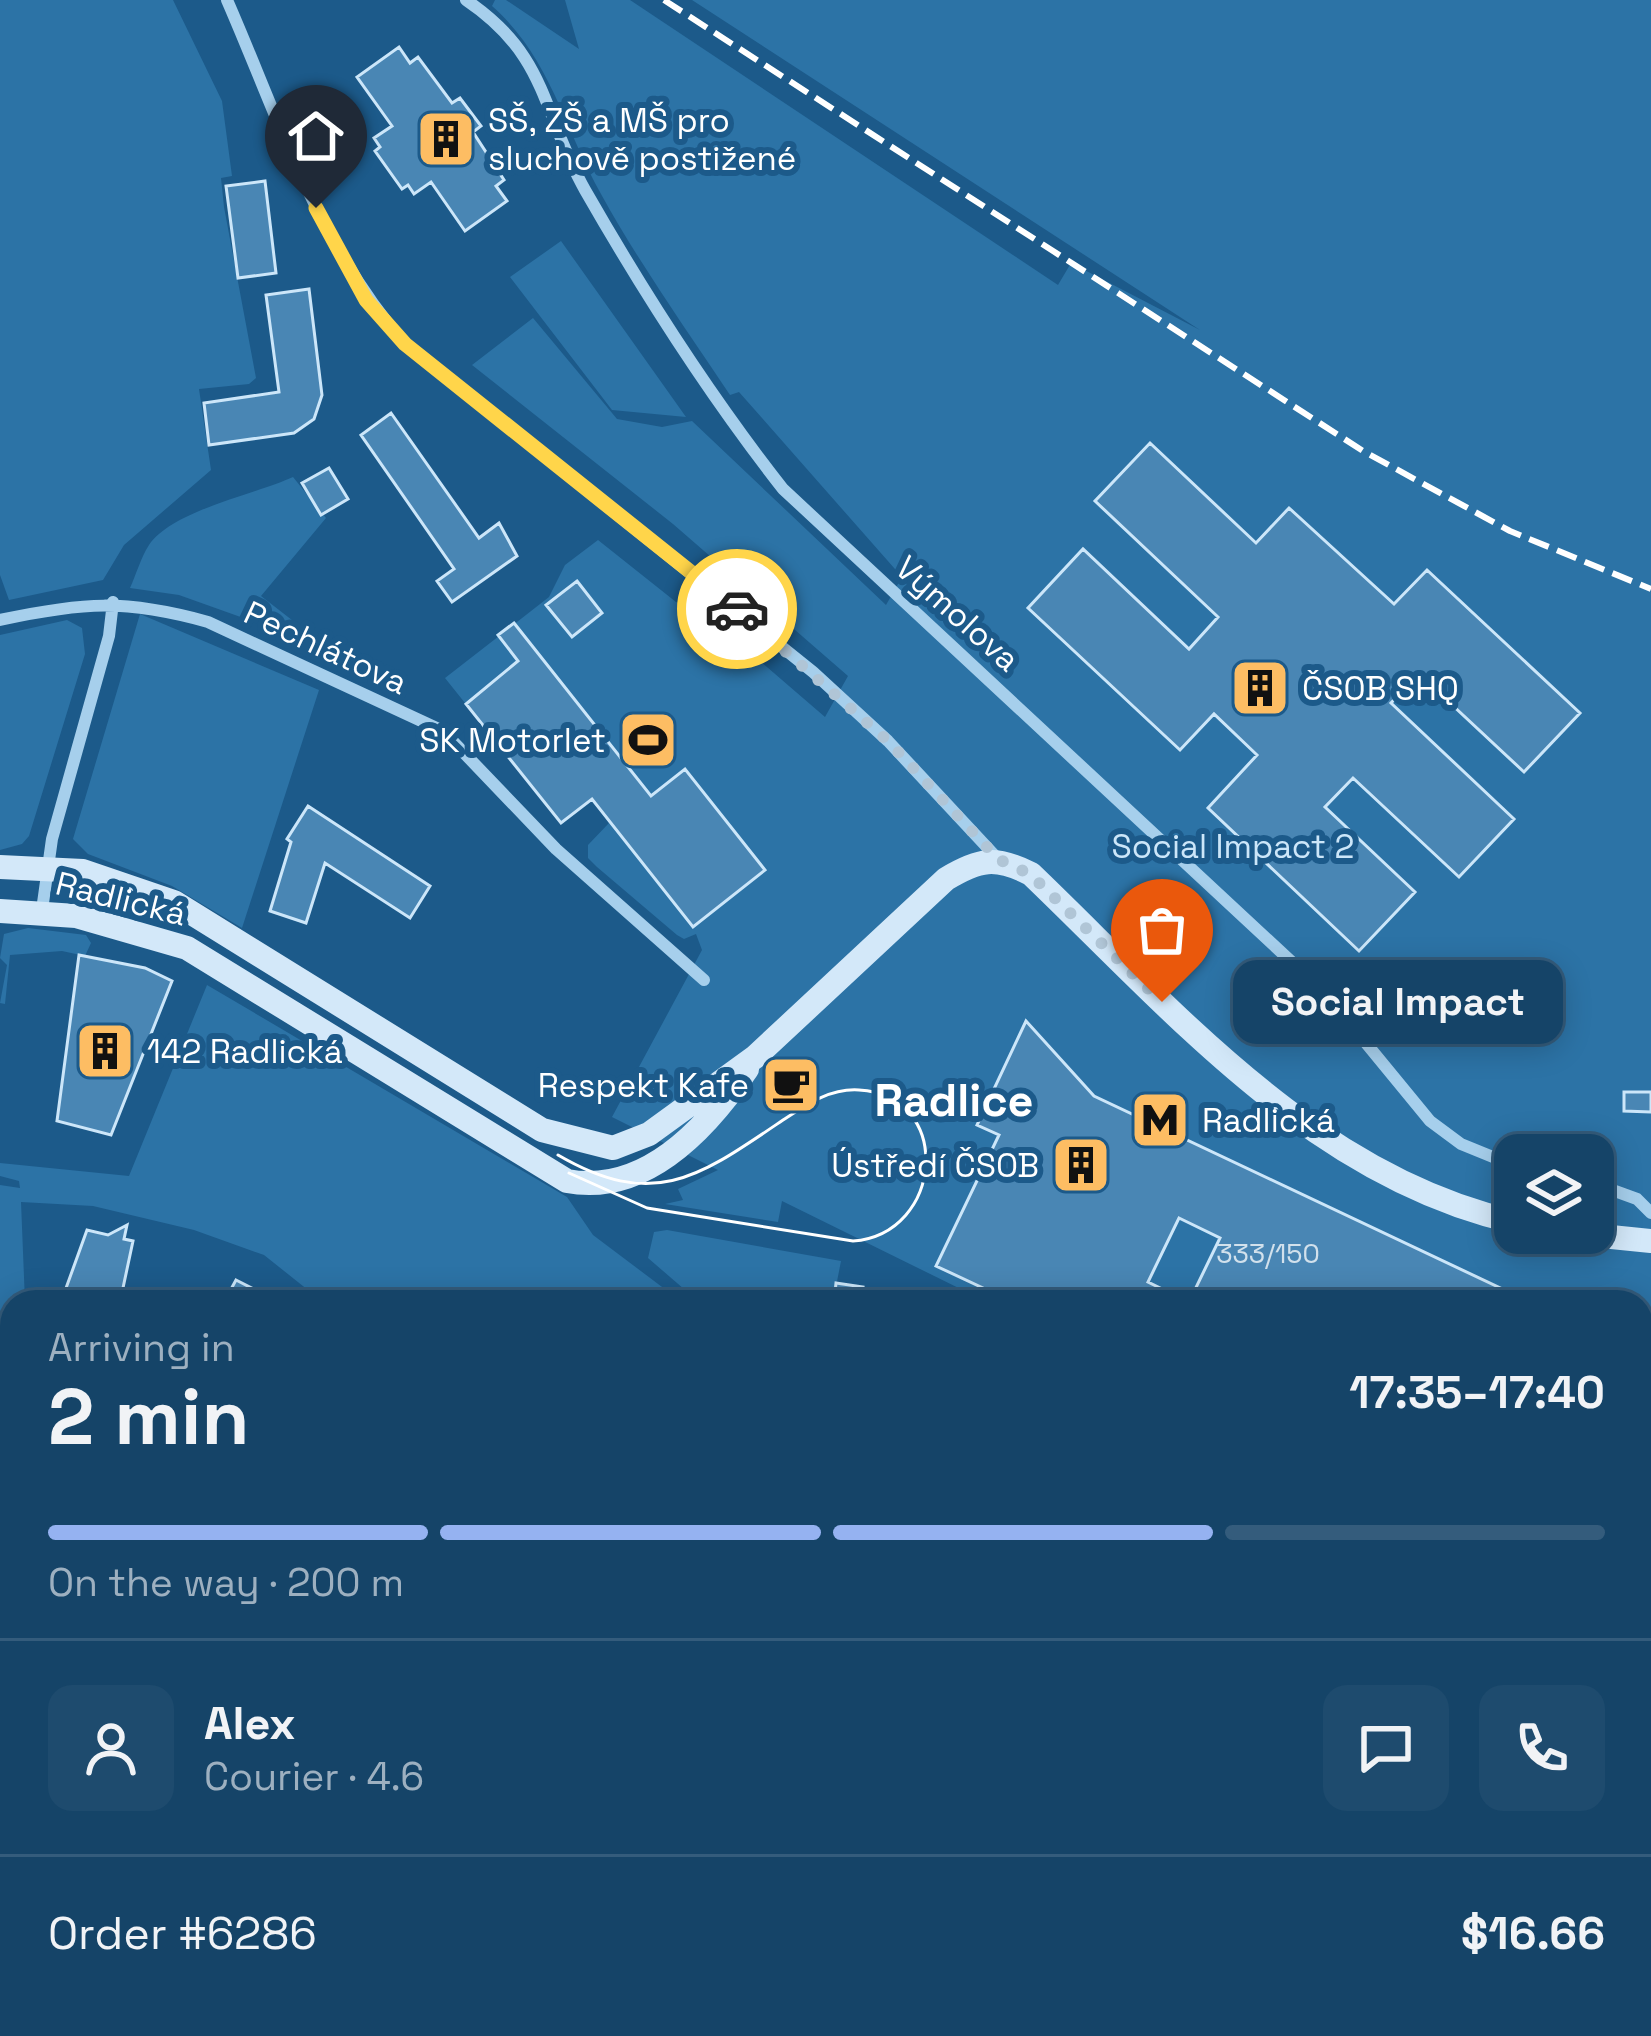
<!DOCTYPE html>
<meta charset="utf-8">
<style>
:root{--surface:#154468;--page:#1e4b6e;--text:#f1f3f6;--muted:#9db0c0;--line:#345c7c;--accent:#95b2f1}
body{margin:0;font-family:"Space Grotesk",sans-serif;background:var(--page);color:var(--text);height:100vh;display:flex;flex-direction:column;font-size:45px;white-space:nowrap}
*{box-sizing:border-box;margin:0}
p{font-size:39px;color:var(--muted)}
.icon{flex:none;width:66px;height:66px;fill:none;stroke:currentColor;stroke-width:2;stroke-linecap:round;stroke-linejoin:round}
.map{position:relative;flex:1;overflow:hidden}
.drawer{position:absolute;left:0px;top:1290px;width:1653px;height:747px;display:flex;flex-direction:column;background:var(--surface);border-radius:36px 36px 0 0;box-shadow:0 6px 30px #0003,0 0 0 3px var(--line)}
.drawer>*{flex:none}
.controls{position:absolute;left:1494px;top:1134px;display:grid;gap:24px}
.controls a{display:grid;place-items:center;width:120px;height:120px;border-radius:24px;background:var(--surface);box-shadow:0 6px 30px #0003,0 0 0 3px var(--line);font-size:60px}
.pin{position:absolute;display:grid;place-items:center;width:102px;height:102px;color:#fff;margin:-123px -51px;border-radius:50% 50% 50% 0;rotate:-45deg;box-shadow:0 0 12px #0007}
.pin .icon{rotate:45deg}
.courier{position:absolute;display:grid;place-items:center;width:120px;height:120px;margin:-60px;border:9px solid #ffd54a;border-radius:50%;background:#fff;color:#222;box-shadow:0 3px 15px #0007}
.bubble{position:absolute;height:84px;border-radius:24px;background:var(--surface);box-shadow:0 6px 30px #0003,0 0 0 3px var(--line);font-size:39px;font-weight:800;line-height:84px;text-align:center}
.summary em{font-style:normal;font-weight:800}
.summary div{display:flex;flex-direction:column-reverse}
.summary{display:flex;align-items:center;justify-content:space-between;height:204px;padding:0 48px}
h1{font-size:78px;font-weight:800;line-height:90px}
.bar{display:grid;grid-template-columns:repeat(4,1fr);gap:18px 12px;align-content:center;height:144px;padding:0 48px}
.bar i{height:15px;border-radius:9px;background:var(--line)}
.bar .current{background:var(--accent)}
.bar p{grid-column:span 4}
.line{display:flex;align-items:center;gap:30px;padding:0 48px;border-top:3px solid var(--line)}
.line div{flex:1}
.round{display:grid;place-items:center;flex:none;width:126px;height:126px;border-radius:24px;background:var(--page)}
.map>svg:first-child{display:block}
.green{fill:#2c73a6;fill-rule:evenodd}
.building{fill:#4986b4;stroke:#cce6f9;stroke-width:3;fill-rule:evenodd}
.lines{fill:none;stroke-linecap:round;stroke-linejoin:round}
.street{stroke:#a6cfec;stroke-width:12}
.secondary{stroke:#d3e8f9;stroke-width:24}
.tram{stroke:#fff;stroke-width:3}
.rail{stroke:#fff;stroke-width:6;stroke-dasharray:21 9;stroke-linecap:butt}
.done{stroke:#b0c5d6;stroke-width:12;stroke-dasharray:0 21.6}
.route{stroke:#ffd54a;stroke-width:15}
.labels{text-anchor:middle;stroke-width:12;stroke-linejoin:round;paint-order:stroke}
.number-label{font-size:27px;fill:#d2e1ec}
.poi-label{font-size:33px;fill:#fff;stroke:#1c5a8a;text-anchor:start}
.street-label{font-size:33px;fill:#fff;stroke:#1c5a8a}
.park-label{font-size:33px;fill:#cce6f9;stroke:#1c5a8a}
.district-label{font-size:45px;font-weight:bold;fill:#fff;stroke:#1c5a8a}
</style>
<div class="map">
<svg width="1651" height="2036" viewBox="0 0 1651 2036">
<rect width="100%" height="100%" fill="#1c5a8a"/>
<path class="green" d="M0,0H173L222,101L232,176L221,178L224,207L256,378L249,384L199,389L211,470L124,545L103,580L9,600L0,575Z
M495,0H506L579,49L565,0H630L1058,285L1071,263L1200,330L692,0H1651V1378L1641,1404V1302H987L782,1201L778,1222L665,1204L683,1200L678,1189L718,1170L612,1117L702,950L696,934L684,939L677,935L597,867L588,858V845L609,823L592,800L561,823L445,678L549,597L565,565L598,540L676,602L704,613L825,717L848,676L673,524L472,365L533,318L617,419L662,427L692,421L886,605L902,577L739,392L730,395C686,329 639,263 601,194C564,128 550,57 492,6ZM1515,1155H1593V1233H1515Z
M561,241L686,417L612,410L510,277Z
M293,477L326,518L261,596L328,648L179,595L130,588C136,575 141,557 149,545C173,510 254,495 293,477Z
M140,614L319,690L242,928L172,886L88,854L73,839Z
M67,620L82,628L85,654L29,836L22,844L0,850V635Z
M28,928L86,935L91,943L85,956L62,951L10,955L5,1004L0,1003L7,965L0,958L4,934Z
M207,985L567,1197L593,1235L682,1302H323L264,1255L194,1230L93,1206L21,1202L25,1302H12V1321L3,1323L12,1350V1476L0,1468V1185L20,1188L19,1181L0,1176V1163L129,1176Z
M667,1230L841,1261L833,1302H699L648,1258L654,1232Z
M1641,1561L1651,1565V1720L1641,1718Z
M12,1600V1729L0,1749V1603Z
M173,2025H844L864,2036H166Z
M870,2025H1355V2036H894Z"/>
<path class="building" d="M399,47L410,63L418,57L452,103L460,98L481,126L473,132L504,180L496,186L507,201L465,231L431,182L414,194L408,185L402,189L375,151L380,147L374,138L392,126L357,77Z
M265,181L276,273L238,278L226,186Z
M309,289L322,395L314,419L294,433L209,445L204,403L279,392L266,295Z
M391,413L479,538L499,523L517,556L452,602L437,581L454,569L361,435Z
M1150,443L1256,543L1289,508L1394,604L1427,570L1580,713L1524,772L1419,674L1391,703L1514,819L1459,877L1353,778L1325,807L1415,892L1359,951L1208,808L1257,755L1214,714L1180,750L1028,608L1083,549L1189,649L1218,617L1095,501Z
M329,468L348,499L321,515L302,483Z
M577,581L602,613L572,637L546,605Z
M514,623L651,796L685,769L765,870L693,927L592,799L561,823L466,704L518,661L498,635Z
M308,806L430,886L410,918L325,863L306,923L270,911L291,842L287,839Z
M79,955L145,968L172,981L111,1135L57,1121Z
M1026,1021L1094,1096L1530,1302H1013L936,1266L999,1135L977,1125ZM1179,1218L1220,1238L1189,1302L1148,1282Z
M1624,1092H1651V1112L1624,1111Z
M127,1225L124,1239L133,1241L120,1302H61L87,1230L108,1235Z
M236,1280L279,1302H224Z
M836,1283L863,1287L861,1302H834Z"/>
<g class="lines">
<path class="street" d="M227,0C279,119 318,245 405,344L813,672L888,741L998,859
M466,0C549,56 541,112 585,190C644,293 710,396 783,489L1324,992L1430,1121L1461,1144L1515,1166
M0,620C83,602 125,599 208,622L443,731L556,849L704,980
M42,910L52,839L109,636L113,602
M1593,1183L1637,1199L1651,1213
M1641,1396L1651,1383
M0,1499L12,1507
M1641,1729L1651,1732
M0,1786L12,1800
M0,1871L12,1855
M0,1934L12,1941
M1641,1958L1651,1961
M137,2036L139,2025
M1460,2036L1461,2025"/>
<path class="secondary" d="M0,867L83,871L174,902L542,1130L613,1148L649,1134L755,1057L946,879C979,859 996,856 1031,874C1173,1010 1314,1177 1515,1222
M0,911L76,916L187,948L567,1181C646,1196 707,1128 747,1069
M1572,1233L1651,1241"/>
<path class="tram" d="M558,1155C654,1211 699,1177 783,1120C806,1105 830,1088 859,1090C954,1095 944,1234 853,1241L647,1208L569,1173"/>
<path class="rail" d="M664,0L1363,451L1510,531L1651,589"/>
</g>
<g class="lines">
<path class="done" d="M737,609L888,741L998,859L1030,874L1162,1002"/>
<path class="route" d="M316,208L366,300L405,344L737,609"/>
</g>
<defs>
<g id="building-square" transform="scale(3)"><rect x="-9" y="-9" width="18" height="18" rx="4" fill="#fdbd63" stroke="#1c5a8a"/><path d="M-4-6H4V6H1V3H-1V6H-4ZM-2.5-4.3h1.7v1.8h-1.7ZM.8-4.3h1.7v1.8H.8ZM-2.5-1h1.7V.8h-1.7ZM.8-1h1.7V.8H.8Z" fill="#111"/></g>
<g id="stadium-square" transform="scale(3)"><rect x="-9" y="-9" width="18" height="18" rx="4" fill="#fdbd63" stroke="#1c5a8a"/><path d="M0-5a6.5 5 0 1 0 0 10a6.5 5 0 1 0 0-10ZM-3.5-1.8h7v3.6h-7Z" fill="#111"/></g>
<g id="cafe-square" transform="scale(3)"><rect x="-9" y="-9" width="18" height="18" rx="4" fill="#fdbd63" stroke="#1c5a8a"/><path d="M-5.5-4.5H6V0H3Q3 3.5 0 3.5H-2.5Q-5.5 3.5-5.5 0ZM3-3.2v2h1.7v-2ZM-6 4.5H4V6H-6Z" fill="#111"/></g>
<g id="metro-square" transform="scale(3)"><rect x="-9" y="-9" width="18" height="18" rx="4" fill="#fdbd63" stroke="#1c5a8a"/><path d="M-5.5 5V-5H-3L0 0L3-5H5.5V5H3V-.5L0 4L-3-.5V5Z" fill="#111"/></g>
</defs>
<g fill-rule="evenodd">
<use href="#building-square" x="446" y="139"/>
<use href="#building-square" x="1260" y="688"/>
<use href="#stadium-square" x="648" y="740"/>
<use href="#building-square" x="105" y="1051"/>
<use href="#cafe-square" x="791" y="1085"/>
<use href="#metro-square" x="1160" y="1120"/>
<use href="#building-square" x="1081" y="1165"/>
</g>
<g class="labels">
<g class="number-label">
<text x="1268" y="1263">333/150</text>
</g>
<g class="poi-label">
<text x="488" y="132">SŠ, ZŠ a MŠ pro<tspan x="488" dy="38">sluchově postižené</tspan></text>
<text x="1302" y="700">ČSOB SHQ</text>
<text x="606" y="752" text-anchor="end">SK Motorlet</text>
<text x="147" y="1063">142 Radlická</text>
<text x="749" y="1097" text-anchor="end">Respekt Kafe</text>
<text x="1202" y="1132">Radlická</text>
<text x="1039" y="1177" text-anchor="end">Ústředí ČSOB</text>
</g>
<g class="street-label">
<text transform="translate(958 613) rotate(42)" y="12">Výmolova</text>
<text transform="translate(326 647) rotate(25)" y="12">Pechlátova</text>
<text transform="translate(121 898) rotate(14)" y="12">Radlická</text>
</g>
<g class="park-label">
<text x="1233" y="858">Social Impact 2</text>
</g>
<g class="district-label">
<text x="954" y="1116">Radlice</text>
</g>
</g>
</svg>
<div class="controls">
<a><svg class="icon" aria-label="layers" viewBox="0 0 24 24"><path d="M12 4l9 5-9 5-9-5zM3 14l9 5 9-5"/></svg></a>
</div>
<div class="pin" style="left:1162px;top:1002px;background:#ea580c"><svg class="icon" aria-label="bag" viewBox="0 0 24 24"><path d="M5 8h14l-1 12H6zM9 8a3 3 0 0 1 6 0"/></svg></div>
<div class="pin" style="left:316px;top:208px;background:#1f2937"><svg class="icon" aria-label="home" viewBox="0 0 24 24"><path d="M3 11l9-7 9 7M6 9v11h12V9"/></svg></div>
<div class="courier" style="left:737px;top:609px"><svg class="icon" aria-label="car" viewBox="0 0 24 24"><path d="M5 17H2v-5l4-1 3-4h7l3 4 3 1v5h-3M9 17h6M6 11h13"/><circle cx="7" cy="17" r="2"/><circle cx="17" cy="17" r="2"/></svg></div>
<div class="bubble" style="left:1233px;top:960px;width:330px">Social Impact</div>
<section class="drawer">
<div class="summary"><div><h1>2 min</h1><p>Arriving in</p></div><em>17:35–17:40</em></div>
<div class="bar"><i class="current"></i><i class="current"></i><i class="current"></i><i></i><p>On the way · 200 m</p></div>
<div class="line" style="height:216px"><a class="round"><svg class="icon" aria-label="person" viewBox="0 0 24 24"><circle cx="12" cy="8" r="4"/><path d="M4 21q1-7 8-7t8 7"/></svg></a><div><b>Alex</b><p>Courier · 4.6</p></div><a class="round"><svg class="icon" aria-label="chat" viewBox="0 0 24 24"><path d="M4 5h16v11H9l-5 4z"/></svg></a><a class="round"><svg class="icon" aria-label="phone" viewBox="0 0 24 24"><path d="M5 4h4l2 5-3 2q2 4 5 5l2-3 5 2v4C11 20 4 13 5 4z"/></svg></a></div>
<div class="line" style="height:156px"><div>Order #6286</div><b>$16.66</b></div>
</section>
</div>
